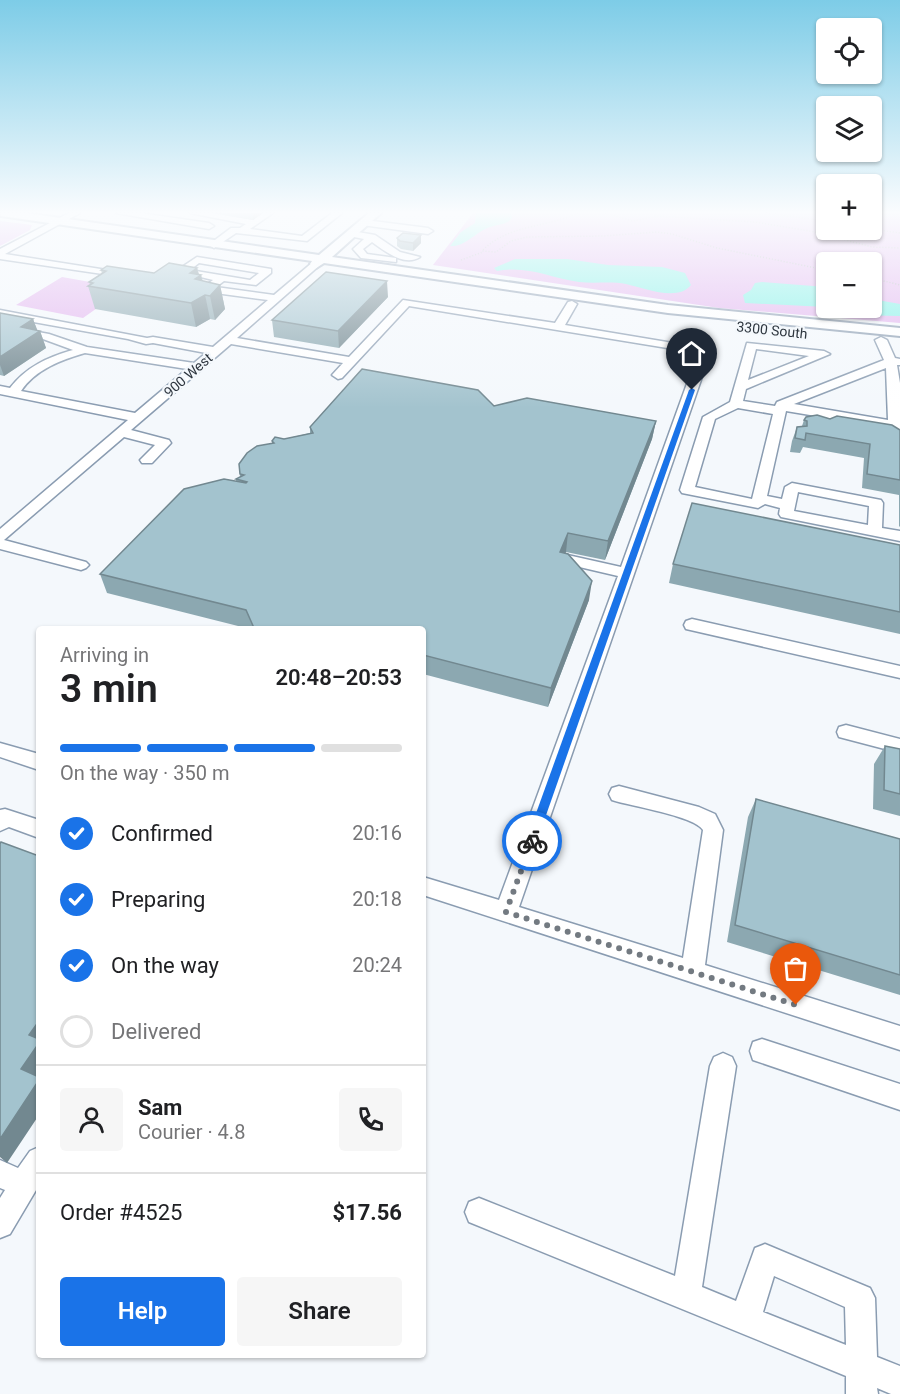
<!DOCTYPE html>
<meta charset="utf-8">
<style>
:root{--surface:#fff;--page:#f6f6f6;--text:#202124;--muted:#757577;--line:#e0e0e0;--accent:#1a73e8}
body{margin:0;font-family:Roboto,sans-serif;background:var(--page);color:var(--text);height:100vh;display:flex;flex-direction:column;font-size:22px;white-space:nowrap}
*{box-sizing:border-box;margin:0}
p{font-size:20px;color:var(--muted)}
.icon{flex:none;width:33px;height:33px;fill:none;stroke:currentColor;stroke-width:2;stroke-linecap:round;stroke-linejoin:round}
.map{position:relative;flex:1;overflow:hidden}
.side{position:absolute;left:36px;top:626px;width:390px;height:732px;display:flex;flex-direction:column;background:var(--surface);border-radius:6px;box-shadow:0 2px 4px #0004}
.side>*{flex:none}
.controls{position:absolute;left:816px;top:18px;display:grid;gap:12px}
.controls a{display:grid;place-items:center;width:66px;height:66px;border-radius:6px;background:var(--surface);box-shadow:0 2px 4px #0004;font-size:30px}
.pin{position:absolute;display:grid;place-items:center;width:51px;height:51px;color:#fff;margin:-62px -26px;border-radius:50% 50% 50% 0;rotate:-45deg;box-shadow:0 0 6px #0007}
.pin .icon{rotate:45deg}
.courier{position:absolute;display:grid;place-items:center;width:60px;height:60px;margin:-30px;border:4px solid #1a73e8;border-radius:50%;background:#fff;color:#222;box-shadow:0 2px 8px #0007}
.headline em{font-style:normal;font-weight:600}
.headline div{display:flex;flex-direction:column-reverse}
.headline{display:flex;align-items:center;justify-content:space-between;height:102px;padding:0 24px}
h1{font-size:39px;font-weight:600;line-height:45px}
.bar{display:grid;grid-template-columns:repeat(4,1fr);gap:9px 6px;align-content:center;height:72px;padding:0 24px}
.bar i{height:8px;border-radius:4px;background:var(--line)}
.bar .selected{background:var(--accent)}
.bar p{grid-column:span 4}
.line{display:flex;align-items:center;gap:15px;padding:0 24px;border-top:2px solid var(--line)}
.line div{flex:1}
.round{display:grid;place-items:center;flex:none;width:63px;height:63px;border-radius:6px;background:var(--page)}
ol{padding:0 24px;list-style:none}
li{display:flex;align-items:center;gap:18px;height:66px}
li p{margin-inline-start:auto}
li .icon{padding:6px;border-radius:50%;background:var(--accent);color:#fff;stroke-width:4}
li:last-child{color:var(--muted)}
li i{width:33px;height:33px;border:3px solid var(--line);border-radius:50%}
.primary-button{display:flex;gap:12px;margin-top:auto;padding:12px 24px}
.primary-button a{flex:1;height:69px;border-radius:6px;background:var(--accent);color:#fff;font-size:24px;font-weight:600;line-height:69px;text-align:center}
.primary-button a+a{background:var(--page);color:var(--text)}
.map>svg:first-child{display:block}
.green{fill:#e2b2ee;fill-rule:evenodd}
.water{fill:#7ef1e6}
.lines{fill:none;stroke-linecap:round;stroke-linejoin:round}
.minor-casing{stroke:#8a9cb1;stroke-width:3}
.major-casing{stroke:#8a9cb1;stroke-width:4}
.path{stroke:#acb2b7;stroke-width:1.5;stroke-dasharray:1 2;stroke-linecap:butt}
.minor{fill:#fff;fill-rule:evenodd}
.major{fill:#fff;fill-rule:evenodd}
.wall{fill:#8ca8b1}
.shaded-wall{fill:#728890}
.building{fill:#a3c3ce;stroke:#728890;stroke-width:1.5}
.route{fill:#1a73e8}
.done{stroke:#737a81;stroke-width:6;stroke-dasharray:0 10.8}
.labels{text-anchor:middle;stroke-width:4.5;stroke-linejoin:round;paint-order:stroke}
.far-street-label{font-size:14px;fill:#2e363f;stroke:#f4f8fc}
</style>
<div class="map">
<svg width="900" height="1394" viewBox="0 0 900 1394">
<rect width="100%" height="100%" fill="#f4f8fc"/>
<path class="green" d="M473,213H826V230H872V213H900V323L719,308L433,265ZM826,262H872V308H826Z
M0,221L32,225L30,230L0,246Z
M62,277L118,287L100,306L83,318L16,305Z"/>
<path class="water" d="M476,213H511L512,218C507,225 498,224 490,227C475,232 466,247 450,246L461,232L475,223Z
M515,259H567L608,265L662,267L685,273L691,285C678,302 644,288 626,284C611,281 595,284 579,282C551,278 527,265 497,271L494,268Z
M762,282L826,287V307L745,303L743,295L751,290L755,283Z
M872,299L900,304V316L855,315L827,308H872Z"/>
<g class="lines">
<g class="minor-casing">
<path id="minor" d="M69,213H80L5,254L126,273L130,274V278L0,259V249Z
M116,213H140L209,223L214,226L209,229Z
M190,213H213L253,220L263,213H273L250,229L302,236L332,213H342L307,241L236,233L214,248L209,245L211,243L231,228H240L246,224Z
M365,220L428,228L433,231L428,234L362,225V221Z
M352,231L375,235L400,252L420,257C404,267 385,251 372,242L363,249L367,254L396,258V262L361,258L353,249L364,239L349,236L347,234Z
M197,257L271,269V273L256,285L224,281L216,287L274,295L313,262L321,264L237,338L349,357L403,300L555,323L568,302L572,301L577,304L565,325L709,349L711,351L519,907L683,958L703,830C695,816 630,806 612,800L609,794L612,788L619,786L699,807L715,814L723,830L705,965L900,1026V1050L423,895V877L499,900L618,576L558,562L555,559L563,554L621,567L698,353L409,306L342,378L338,379L332,375L343,363L231,344L131,430L169,440L171,443L152,463H142L140,460L155,445L124,437L4,540L86,562L89,565L86,568L81,570L0,549V529L128,420L0,394V386L10,388C26,367 48,357 73,350L43,339L0,331V325L49,334L87,347L194,363L206,353L153,343L146,344L128,339L0,316V310L147,338L153,337L213,347L268,300L193,290V286H205L213,280L176,271ZM199,263L259,273L250,280L190,270ZM85,353L187,369L135,413L21,391C36,369 61,360 85,353Z
M881,337L887,340L895,358L900,359V365H897L900,383V430L786,411L767,496L782,499L785,487L792,483L881,500L883,503L882,528L900,531V541L781,517L779,514L780,508L765,504L758,508L682,493L680,490L703,417L730,402L747,343L824,351L830,354L746,389L743,401L775,406L777,402L884,360L875,340ZM756,349L809,356L748,380ZM886,368L888,420L794,404ZM738,408L773,414L752,499L695,487L715,419ZM798,492L869,506L868,525L794,511Z
M692,619L900,666V678L686,629L684,625L686,621Z
M846,725L900,739V753L839,737L837,732L839,727Z
M0,743L39,754V770L0,757Z
M5,809L39,820V838L9,827L0,831V810Z
M762,1039L900,1084V1110L753,1060L750,1051L753,1042Z
M723,1053L732,1057L736,1066L702,1287L736,1301L755,1248L765,1244L870,1288L875,1298L877,1357L900,1366V1394H891L877,1388L878,1394H846V1376L469,1222L465,1212L469,1202L479,1198L675,1276L710,1066L714,1057ZM774,1276L845,1307L846,1345L763,1312Z
M39,1147V1185L10,1234L0,1238V1198L5,1190L0,1188V1160L18,1168L30,1151Z"/>
</g>
<g class="major-casing">
<path id="major" d="M0,213H26L319,255L369,213H381L332,257L668,305L900,328V336L668,313L324,263L316,268L310,264L312,261L1,216Z"/>
</g>
<path class="path" d="M578,213C546,228 508,224 482,251L496,252L511,241L527,237L603,236L657,232L672,234L717,248L826,270
M605,213L633,221L657,216L755,222L815,232L872,247L900,248
M766,213L826,221
M872,229L900,233
M461,260L483,252
M872,278L900,285"/>
<use href="#minor" class="minor"/>
<use href="#major" class="major"/>
</g>
<path class="wall" d="M211,213H263L253,220Z
M421,235V243L413,251L401,249L397,246V238Z
M197,268L199,274L201,275L203,281L220,285L225,309L215,320L210,319L196,327L95,309L88,286L90,285L89,282L102,274L101,270L154,273Z
M388,297L339,348L274,337L272,320Z
M0,313L33,319L37,330L40,331L46,348L4,376L0,375Z
M494,406L656,421L652,439L605,560L566,552L565,553L589,600L548,707L423,674V628H246L107,593L100,574L236,481V479L240,477L239,464L272,443V441L284,439L310,433V427Z
M830,419L900,430V527L899,526V495L862,488L864,458L803,447L800,453L790,452L792,441L797,427L802,426L804,420Z
M900,545V634L669,583L673,564Z
M885,746L900,749V816L873,809L874,764Z
M756,799L900,839V995L727,942L748,817Z"/>
<path class="shaded-wall" d="M253,213H263L253,220Z
M421,235V243L413,251V243Z
M197,268L199,276L201,275L210,319L196,327L191,303L190,273Z
M387,281L388,297L339,348L338,331Z
M220,285L225,309L215,320L210,296Z
M33,319L38,332L40,331L46,348L4,376L0,365V357L21,327Z
M656,421L652,439L605,560L608,541Z
M568,533L566,552L557,571L560,552Z
M592,581L589,600L548,707L551,688Z
M39,1021V1077L21,1069L29,1035Z
M39,1080V1115L7,1163L0,1157V1139Z"/>
<path class="building" d="M403,233L421,235L413,243L400,241L397,238Z
M169,263L197,268L190,273L201,275L195,279L220,285L210,296L205,295L191,303L88,286L93,283L89,282L106,271L101,270L107,266L154,273Z
M326,272L387,281L338,331L272,320Z
M0,313L33,319L21,327L40,331L0,357Z
M362,369L478,390L494,406L527,398L656,421L608,541L568,533L560,552L568,554L592,581L551,688L423,655V628H254L246,610L100,574L184,489L224,479L246,483L247,482L236,479L244,475L240,474L239,464L247,453L257,446L274,443L272,441L275,437L284,439L313,433L310,427Z
M817,415L830,419L837,416L892,425L900,430V480L867,474L870,444L806,433L805,440L795,438L797,427L807,426V421L804,420L806,417Z
M692,503L900,545V612L673,564Z
M885,746L900,749V794L884,790Z
M756,799L900,839V975L735,925Z
M1,842L39,856V1021L29,1035L39,1039V1043L21,1069L39,1077V1080L0,1139V844Z"/>
<linearGradient id="sky" x2="0" y2="1"><stop stop-color="#7dcce7"/><stop offset="0.52" stop-color="#fafcfe"/><stop offset="1" stop-color="#fafcfe" stop-opacity="0"/></linearGradient>
<rect width="900" height="408" fill="url(#sky)"/>
<path class="route" d="M692,388L695,390L537,841L532,846L528,844L526,841L689,390Z"/>
<g class="lines">
<path class="done" d="M532,841L506,912L796,1005"/>
</g>
<g class="labels">
<g class="far-street-label">
<text transform="translate(772 330) rotate(6)" y="5">3300 South</text>
<text transform="translate(188 375) rotate(-41)" y="5">900 West</text>
</g>
</g>
</svg>
<div class="controls">
<a><svg class="icon" aria-label="locate" viewBox="0 0 24 24"><circle cx="12" cy="12" r="6"/><path d="M12 2v4M12 18v4M2 12h4M18 12h4"/></svg></a>
<a><svg class="icon" aria-label="layers" viewBox="0 0 24 24"><path d="M12 4l9 5-9 5-9-5zM3 14l9 5 9-5"/></svg></a>
<a>+</a>
<a>−</a>
</div>
<div class="pin" style="left:796px;top:1005px;background:#ea580c"><svg class="icon" aria-label="bag" viewBox="0 0 24 24"><path d="M5 8h14l-1 12H6zM9 8a3 3 0 0 1 6 0"/></svg></div>
<div class="pin" style="left:692px;top:390px;background:#1f2937"><svg class="icon" aria-label="home" viewBox="0 0 24 24"><path d="M3 11l9-7 9 7M6 9v11h12V9"/></svg></div>
<div class="courier" style="left:532px;top:841px"><svg class="icon" aria-label="bike" viewBox="0 0 24 24"><circle cx="6" cy="16" r="4"/><circle cx="18" cy="16" r="4"/><path d="M6 16l4-8h5l3 8M10 8l3 8H6M13 5h3"/></svg></div>
<section class="side">
<div class="headline"><div><h1>3 min</h1><p>Arriving in</p></div><em>20:48–20:53</em></div>
<div class="bar"><i class="selected"></i><i class="selected"></i><i class="selected"></i><i></i><p>On the way · 350 m</p></div>
<ol>
<li><svg class="icon" aria-label="check" viewBox="0 0 24 24"><path d="M5 12l5 5 9-10"/></svg>Confirmed<p>20:16</p></li>
<li><svg class="icon" aria-label="check" viewBox="0 0 24 24"><path d="M5 12l5 5 9-10"/></svg>Preparing<p>20:18</p></li>
<li><svg class="icon" aria-label="check" viewBox="0 0 24 24"><path d="M5 12l5 5 9-10"/></svg>On the way<p>20:24</p></li>
<li><i></i>Delivered</li>
</ol>
<div class="line" style="height:108px"><a class="round"><svg class="icon" aria-label="person" viewBox="0 0 24 24"><circle cx="12" cy="8" r="4"/><path d="M4 21q1-7 8-7t8 7"/></svg></a><div><b>Sam</b><p>Courier · 4.8</p></div><a class="round"><svg class="icon" aria-label="phone" viewBox="0 0 24 24"><path d="M5 4h4l2 5-3 2q2 4 5 5l2-3 5 2v4C11 20 4 13 5 4z"/></svg></a></div>
<div class="line" style="height:78px"><div>Order #4525</div><b>$17.56</b></div>
<div class="primary-button"><a>Help</a><a>Share</a></div>
</section>
</div>
